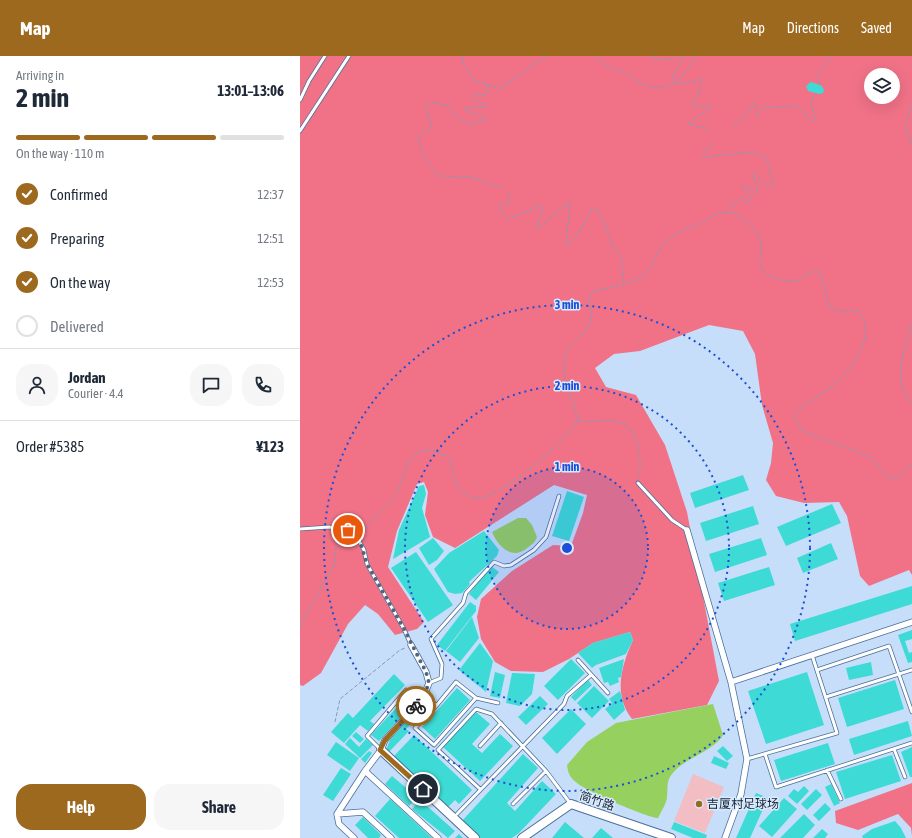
<!DOCTYPE html>
<meta charset="utf-8">
<style>
:root{--surface:#fff;--page:#f6f6f7;--text:#1f2937;--muted:#747a83;--line:#e0e1e3;--accent:#9c691e}
body{margin:0;font-family:"Asap Condensed","Noto Sans SC",sans-serif;background:var(--page);color:var(--text);height:100vh;display:flex;flex-direction:column;font-size:15px;white-space:nowrap}
*{box-sizing:border-box;margin:0}
p{font-size:13px;color:var(--muted)}
.icon{flex:none;width:22px;height:22px;fill:none;stroke:currentColor;stroke-width:2;stroke-linecap:round;stroke-linejoin:round}
.map{position:relative;flex:1;overflow:hidden}
.sheet{display:flex;flex-direction:column;background:var(--surface);width:300px}
.sheet>*{flex:none}
.controls{position:absolute;left:564px;top:12px;display:grid;gap:8px}
.controls a{display:grid;place-items:center;width:36px;height:36px;border-radius:50%;background:var(--surface);box-shadow:0 4px 16px #0002;font-size:20px}
.pin{position:absolute;display:grid;place-items:center;width:34px;height:34px;color:#fff;margin:-17px;border:2px solid #fff;border-radius:50%;box-shadow:0 1px 4px #0007}
.courier{position:absolute;display:grid;place-items:center;width:40px;height:40px;margin:-20px;border:3px solid #9c691e;border-radius:50%;background:#fff;color:#222;box-shadow:0 1px 5px #0007}
.summary em{font-style:normal;font-weight:700}
.summary div{display:flex;flex-direction:column-reverse}
.summary{display:flex;align-items:center;justify-content:space-between;height:68px;padding:0 16px}
h1{font-size:26px;font-weight:700;line-height:30px}
.bar{display:grid;grid-template-columns:repeat(4,1fr);gap:6px 4px;align-content:center;height:48px;padding:0 16px}
.bar i{height:5px;border-radius:3px;background:var(--line)}
.bar .on{background:var(--accent)}
.bar p{grid-column:span 4}
.line{display:flex;align-items:center;gap:10px;padding:0 16px;border-top:1px solid var(--line)}
.line div{flex:1}
.round{display:grid;place-items:center;flex:none;width:42px;height:42px;border-radius:16px;background:var(--page)}
ol{padding:0 16px;list-style:none}
li{display:flex;align-items:center;gap:12px;height:44px}
li p{margin-inline-start:auto}
li .icon{padding:4px;border-radius:50%;background:var(--accent);color:#fff;stroke-width:4}
li:last-child{color:var(--muted)}
li i{width:22px;height:22px;border:2px solid var(--line);border-radius:50%}
.cta{display:flex;gap:8px;margin-top:auto;padding:8px 16px}
.cta a{flex:1;height:46px;border-radius:16px;background:var(--accent);color:#fff;font-size:16px;font-weight:700;line-height:46px;text-align:center}
.cta a+a{background:var(--page);color:var(--text)}
header{display:flex;align-items:center;gap:24px;box-sizing:border-box;height:56px;padding:0 20px;background:var(--accent);color:#fff}
header strong{font-size:19px}
nav{display:flex;gap:22px;margin-inline-start:auto;font-size:14px}
main{display:flex;flex:1;min-height:0}
.map>svg:first-child{display:block}
.green{fill:#f2bec3}
.forest{fill:#f17287;fill-rule:evenodd}
.water{fill:#96d05f}
.building{fill:#3edad5}
.lines{fill:none;stroke-linecap:round;stroke-linejoin:round}
.lane-casing{stroke:#4a6f98;stroke-width:4.5}
.street-casing{stroke:#4a6f98;stroke-width:7}
.secondary-casing{stroke:#4a6f98;stroke-width:10}
.path{stroke:#869bb3;stroke-width:1;stroke-dasharray:4 2;stroke-linecap:butt}
.lane{stroke:#fff;stroke-width:3}
.street{stroke:#fff;stroke-width:5.5}
.secondary{stroke:#fff;stroke-width:8}
.done{stroke:#526479;stroke-width:4;stroke-dasharray:0 7.2}
.route{stroke:#9c691e;stroke-width:5}
.ring{fill:none;stroke:#1d4ed8;stroke-width:2;stroke-dasharray:2 4}
.poi-dot{fill:#9c691e;stroke:#daeafd;stroke-width:1.5}
.labels{text-anchor:middle;stroke-width:3;stroke-linejoin:round;paint-order:stroke}
.street-label{font-size:12px;fill:#142334;stroke:#daeafd}
.poi-label{font-size:12px;fill:#142334;stroke:#daeafd;text-anchor:start}
.centre{fill:#1d4ed8;stroke:#daeafd;stroke-width:2}
.ring-label{font-size:12px;text-anchor:middle;font-weight:bold;fill:#1d4ed8;stroke:#daeafd;stroke-width:3;stroke-linejoin:round;paint-order:stroke}
</style>
<header>
<strong>Map</strong>
<nav><a>Map</a><a>Directions</a><a>Saved</a></nav>
</header>
<main>
<section class="sheet">
<div class="summary"><div><h1>2 min</h1><p>Arriving in</p></div><em>13:01–13:06</em></div>
<div class="bar"><i class="on"></i><i class="on"></i><i class="on"></i><i></i><p>On the way · 110 m</p></div>
<ol>
<li><svg class="icon" aria-label="check" viewBox="0 0 24 24"><path d="M5 12l5 5 9-10"/></svg>Confirmed<p>12:37</p></li>
<li><svg class="icon" aria-label="check" viewBox="0 0 24 24"><path d="M5 12l5 5 9-10"/></svg>Preparing<p>12:51</p></li>
<li><svg class="icon" aria-label="check" viewBox="0 0 24 24"><path d="M5 12l5 5 9-10"/></svg>On the way<p>12:53</p></li>
<li><i></i>Delivered</li>
</ol>
<div class="line" style="height:72px"><a class="round"><svg class="icon" aria-label="person" viewBox="0 0 24 24"><circle cx="12" cy="8" r="4"/><path d="M4 21q1-7 8-7t8 7"/></svg></a><div><b>Jordan</b><p>Courier · 4.4</p></div><a class="round"><svg class="icon" aria-label="chat" viewBox="0 0 24 24"><path d="M4 5h16v11H9l-5 4z"/></svg></a><a class="round"><svg class="icon" aria-label="phone" viewBox="0 0 24 24"><path d="M5 4h4l2 5-3 2q2 4 5 5l2-3 5 2v4C11 20 4 13 5 4z"/></svg></a></div>
<div class="line" style="height:52px"><div>Order #5385</div><b>¥123</b></div>
<div class="cta"><a>Help</a><a>Share</a></div>
</section>
<div class="map">
<svg width="612" height="782" viewBox="0 0 612 782">
<rect width="100%" height="100%" fill="#c6defa"/>
<path class="green" d="M393,718L424,731L405,777L374,765Z"/>
<path class="forest" d="M0,0H612V519L609,514L569,530L560,520L547,460L539,446L504,447L476,440L466,424L471,407L473,387L462,349L455,298L443,275L409,269L340,295L314,298L295,312L306,331L336,339L365,389L387,456L419,625L407,649L332,663C313,638 321,611 333,584L330,576L293,587L269,603L243,616L211,615L195,606L181,583L177,561L181,543L212,515L253,489L271,490L283,457L287,439L254,429L155,492L133,481L125,459L128,436L124,426L117,428L97,475L88,511L124,566L117,573L95,579L78,558L65,549L48,568L21,617L3,630L0,629ZM571,19H593V41H571Z
M612,727V780L611,772L598,758L558,774L536,767L535,755Z"/>
<path class="water" d="M218,462H226L232,469L237,481C235,487 231,489 226,493C211,504 198,490 192,476Z
M413,648L423,679C413,696 384,702 372,718C366,725 368,733 367,742C366,748 361,756 358,762C348,762 286,735 277,727C270,722 268,717 267,709L287,686L316,667Z"/>
<path class="building" d="M511,26L522,30L524,34L523,37L520,38L508,35L506,30Z
M443,419L449,434L395,452L390,437Z
M124,429L126,438L122,452L130,481L93,503L99,474L119,430Z
M267,435L284,441L269,485L252,480Z
M532,448L541,467L486,490L477,471Z
M453,450L459,468L406,485L400,467Z
M184,475L199,494L197,500L169,526L170,528L162,537L155,538L148,536L134,513L149,497Z
M133,482L144,495L137,504L129,509L119,492Z
M461,482L467,499L415,516L409,498Z
M531,487L538,503L503,517L497,502Z
M116,496L153,549L128,566L91,512Z
M191,510L199,516L176,544L169,538Z
M469,511L475,529L424,545L418,527Z
M612,530V548L495,585L490,568Z
M170,546L176,550V555L145,595L137,589Z
M172,561L179,582L160,606L146,595Z
M612,574V583L605,585L609,597L612,596V606L608,607L598,579Z
M330,576L333,584L326,598L296,609L292,612L278,597L293,587Z
M180,587L193,605L186,636L159,614Z
M271,603L285,617L258,644L244,630Z
M324,603L321,621L318,622L319,626L310,630L308,626L304,627L299,612Z
M571,606L573,619L549,624L546,612Z
M195,616L205,619L200,642L190,640Z
M507,616L524,669L466,688L448,635Z
M212,617L235,618L232,638L220,650L206,647Z
M94,618L105,629L70,665L74,668L68,675L60,669L44,687L31,676L48,657L53,662Z
M288,624L292,629L275,645L271,641Z
M595,624L604,653L547,671L538,642Z
M294,630L309,645L292,662L277,647Z
M157,632L170,644L135,683L122,671Z
M112,635L119,641L79,685L71,679Z
M320,635L325,654L314,664L305,653L312,647L309,643Z
M240,640L248,648L226,669L218,661Z
M122,648L128,650L106,673L109,675L89,696L86,694L90,684Z
M271,653L286,668L257,698L242,682Z
M176,656L190,668L172,688L182,697L200,678L213,690L180,725L143,691Z
M608,665L612,680L554,699L549,683Z
M56,676L64,683L60,687L52,680Z
M114,679L172,734L159,748L155,744L148,751L94,700Z
M50,682L59,691L66,683L73,689L60,702L45,688Z
M36,686L59,702L50,715L27,699Z
M528,687L535,708L481,725L474,704Z
M423,690L433,700L427,705L417,695Z
M612,691V721H610L601,696Z
M69,695L72,697L65,707L61,703Z
M223,698L238,712L207,747L215,755L242,725L256,738L219,777L212,782H180L162,765Z
M592,699L601,725L545,743L536,716Z
M414,700L429,707L426,713L411,707Z
M41,712L51,718L33,745L23,739Z
M92,720L117,741L109,750L85,728Z
M531,728L540,747L534,750L525,731Z
M504,730L509,735L497,748L488,740L494,733L498,736Z
M516,733L522,739L507,754L501,748Z
M456,737L468,742L450,782H436Z
M484,742L497,753L472,781L459,770Z
M90,743L102,754L132,782H99L75,760Z
M120,744L155,775L148,782L112,753Z
M525,747L531,753L519,765L513,759Z
M504,758L515,769L503,782H480Z
M63,761L81,779L79,782H68L55,769Z
M595,765L601,772L606,782H563L562,780L572,773Z
M265,766L284,782H252Z
M374,766L407,779L406,782H393L371,773Z
M301,772L313,782H292Z
M522,773L528,778L525,782H513Z
M159,778L163,782H155Z"/>
<g class="lines">
<g class="lane-casing">
<path id="lane" d="M0,44L9,25L25,0
M0,75L49,0
M338,427L372,464L387,474
M0,473L29,471L48,474L57,481L64,494L67,508L104,573L111,589
M278,604L308,637
M517,614L589,590L612,656
M129,627L141,622L142,608L131,583L163,547L166,537L194,506L204,510L211,509L234,494L246,481L259,440
M526,641L612,614
M123,642L137,649L115,672L134,689L176,642L156,626L137,649
M176,642L198,647
M180,690L201,667
M594,693L605,721
M81,694L67,680L106,634
M465,698L476,731L612,687
M447,703L537,677L512,599
M527,714L541,743
M180,733L138,694L176,653L192,658L246,715L270,747
M213,748L246,715
M157,758L264,648L267,640L291,619"/>
</g>
<g class="street-casing">
<path id="street" d="M387,474L431,626
M65,715L138,782
M37,758L63,756L91,782
M54,782L39,768L37,758L65,715L81,694L85,684L123,642L129,627L126,616L111,589
M425,782L441,738L447,703L431,626L612,566"/>
</g>
<g class="secondary-casing">
<path id="secondary" d="M81,694L175,782
M222,782L271,748L371,782"/>
</g>
<path class="path" d="M163,0L162,5L174,25L201,32L246,0
M296,0C309,15 312,10 327,18C334,21 339,27 345,29C370,39 385,19 396,0
M354,0V2L362,4L374,2L375,0
M384,0L373,21L377,29L401,23L399,38L392,47L393,51L410,49L411,51L388,68L409,73
M188,28L187,38L173,39L172,41L187,51L165,52V54L185,62L186,64C166,69 161,69 150,51L135,47L126,48L131,72L120,79C116,90 130,113 139,120L171,121L198,131H205
M519,28L517,21L531,0
M612,49L605,70L612,90
M434,70L443,63L454,46L457,58L465,51L496,50L512,66L515,63L511,46L516,37
M412,87L403,99L405,101L454,96L467,103L473,130L469,132L454,117L453,118L458,136L456,137L444,129L442,130L451,144L446,148L441,142L432,148L429,155
M208,137L210,147L199,150L200,154L208,163L242,149V157L236,172H238L270,146L266,188L268,189L279,177L292,152L298,153L313,191L321,201L324,227
M612,267C604,292 592,326 612,348
M277,364C293,369 302,362 314,365C340,369 342,402 339,422
M61,477L96,439L109,405L114,400L120,395L130,394L147,400C155,411 152,430 164,438C169,441 175,443 181,442C205,436 267,386 277,364C276,346 263,329 264,310C264,284 282,285 289,269C293,259 288,249 290,239L292,236C306,232 325,230 338,223C352,215 354,200 363,189C369,182 377,176 385,173C390,171 395,171 399,168C406,165 414,158 421,157C427,155 432,156 438,159C450,165 461,179 462,192C462,197 459,202 460,207C462,222 488,229 500,223C508,219 509,214 519,216C526,225 525,242 531,253L543,256L559,255C561,259 565,264 565,269C569,291 547,317 532,331C520,340 504,347 495,359L494,362L502,375L571,401L586,420L594,423L601,419L612,406
M0,570L34,509L38,478
M35,666L40,643L100,594L105,592"/>
<use href="#lane" class="lane"/>
<use href="#street" class="street"/>
<use href="#secondary" class="secondary"/>
</g>
<g class="lines">
<path class="done" d="M48,474L60,485L67,508L104,573L126,616L129,627L123,642L116,650"/>
<path class="route" d="M116,650L85,684L80,694L123,733"/>
</g>
<circle cx="267" cy="492" r="81" fill="#1d4ed8" fill-opacity=".12"/>
<g class="ring">
<circle cx="267" cy="492" r="81"/>
<circle cx="267" cy="492" r="162"/>
<circle cx="267" cy="492" r="243"/>
</g>
<circle class="poi-dot" cx="399" cy="748" r="4"/>
<g class="labels">
<g class="street-label">
<text transform="translate(297 745) rotate(18)" y="4">简竹路</text>
</g>
<g class="poi-label">
<text x="407" y="752">吉厦村足球场</text>
</g>
</g>
<circle cx="267" cy="492" r="6" class="centre"/>
<g class="ring-label">
<text x="267" y="253">3 min</text>
<text x="267" y="334">2 min</text>
<text x="267" y="415">1 min</text>
</g>
</svg>
<div class="controls">
<a><svg class="icon" aria-label="layers" viewBox="0 0 24 24"><path d="M12 4l9 5-9 5-9-5zM3 14l9 5 9-5"/></svg></a>
</div>
<div class="pin" style="left:48px;top:474px;background:#ea580c"><svg class="icon" aria-label="bag" viewBox="0 0 24 24"><path d="M5 8h14l-1 12H6zM9 8a3 3 0 0 1 6 0"/></svg></div>
<div class="pin" style="left:123px;top:733px;background:#1f2937"><svg class="icon" aria-label="home" viewBox="0 0 24 24"><path d="M3 11l9-7 9 7M6 9v11h12V9"/></svg></div>
<div class="courier" style="left:116px;top:650px"><svg class="icon" aria-label="bike" viewBox="0 0 24 24"><circle cx="6" cy="16" r="4"/><circle cx="18" cy="16" r="4"/><path d="M6 16l4-8h5l3 8M10 8l3 8H6M13 5h3"/></svg></div>
</div>
</main>
